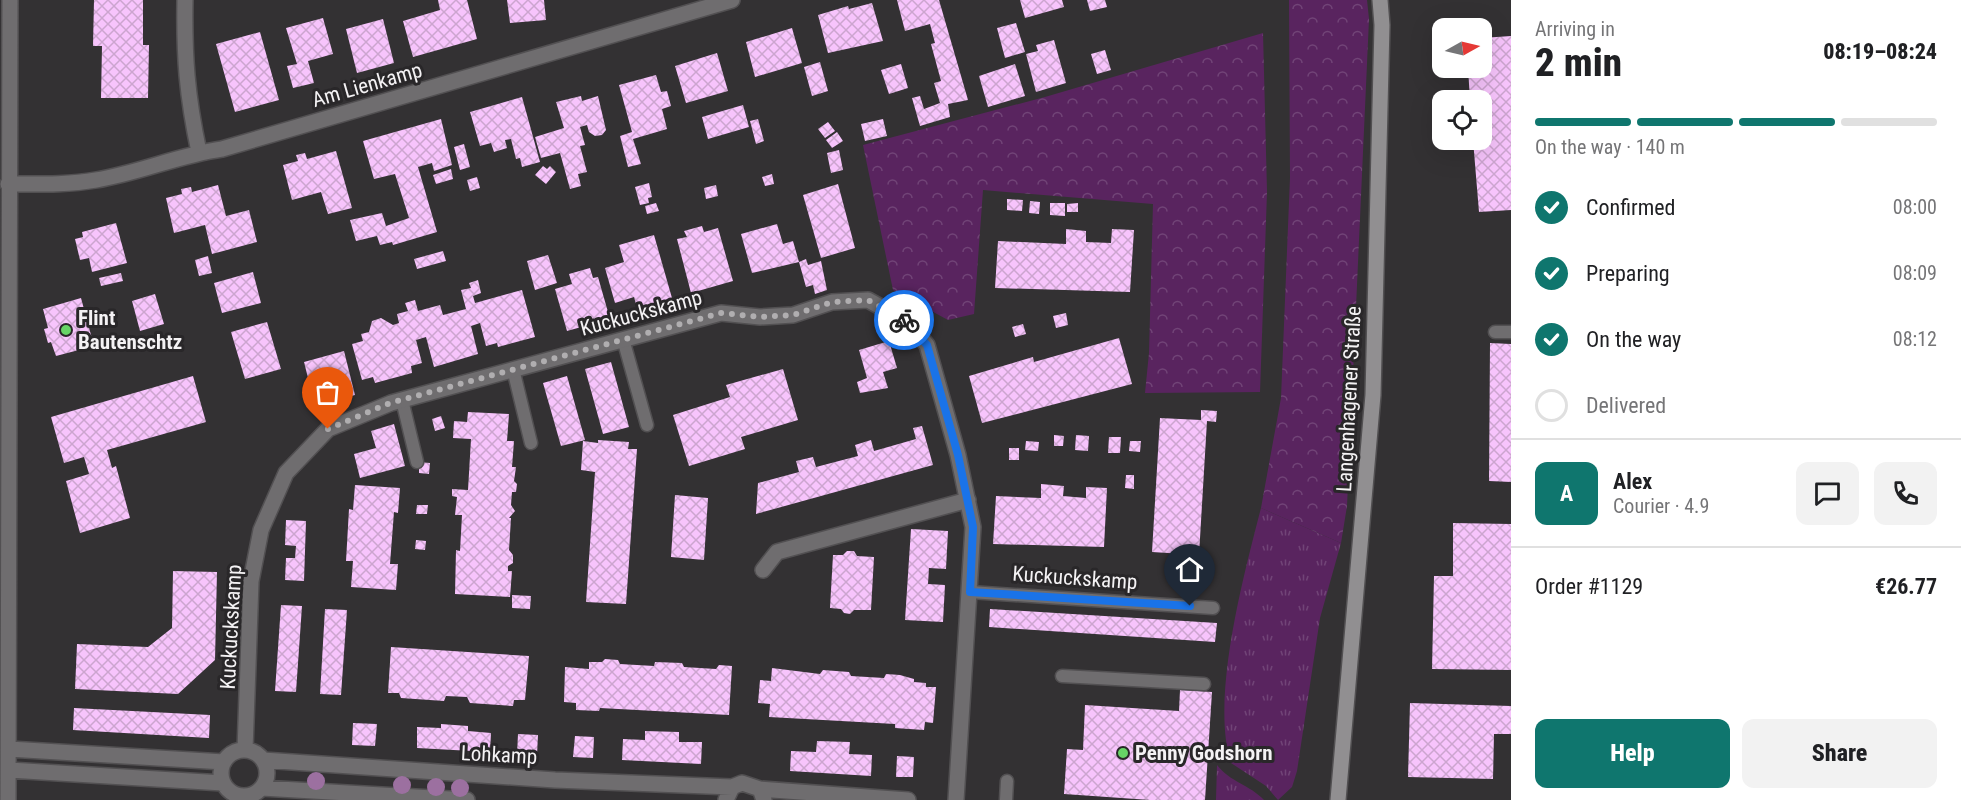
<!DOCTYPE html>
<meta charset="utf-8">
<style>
:root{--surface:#fff;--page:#f2f2f2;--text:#202124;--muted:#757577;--line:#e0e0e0;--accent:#0f766e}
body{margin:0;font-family:"Roboto Condensed",sans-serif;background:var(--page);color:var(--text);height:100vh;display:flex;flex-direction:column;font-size:22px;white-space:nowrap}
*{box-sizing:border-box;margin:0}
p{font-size:20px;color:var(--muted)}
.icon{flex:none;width:33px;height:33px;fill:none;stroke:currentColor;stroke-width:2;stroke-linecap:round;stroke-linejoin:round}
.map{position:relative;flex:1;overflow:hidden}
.drawer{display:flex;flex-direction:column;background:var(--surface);width:450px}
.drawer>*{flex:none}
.needle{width:39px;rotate:82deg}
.fabs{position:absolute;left:1432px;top:18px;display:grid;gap:12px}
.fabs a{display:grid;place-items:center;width:60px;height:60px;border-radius:12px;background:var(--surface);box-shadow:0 6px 24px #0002;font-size:30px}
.pin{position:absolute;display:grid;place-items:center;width:51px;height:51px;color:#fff;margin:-62px -26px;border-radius:50% 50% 50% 0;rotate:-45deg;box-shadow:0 0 6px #0007}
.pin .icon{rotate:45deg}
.courier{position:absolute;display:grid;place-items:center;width:60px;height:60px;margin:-30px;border:4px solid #1a73e8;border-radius:50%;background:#fff;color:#222;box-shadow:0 2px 8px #0007}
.headline em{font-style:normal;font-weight:800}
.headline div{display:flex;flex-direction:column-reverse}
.headline{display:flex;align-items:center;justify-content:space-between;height:102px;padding:0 24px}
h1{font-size:39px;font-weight:800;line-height:45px}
.bar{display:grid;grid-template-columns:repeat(4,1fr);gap:9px 6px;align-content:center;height:72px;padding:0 24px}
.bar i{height:8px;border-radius:4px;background:var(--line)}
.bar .selected{background:var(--accent)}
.bar p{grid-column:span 4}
.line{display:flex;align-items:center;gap:15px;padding:0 24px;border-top:2px solid var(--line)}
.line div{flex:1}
.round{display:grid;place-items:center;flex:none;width:63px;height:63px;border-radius:12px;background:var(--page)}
ol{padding:0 24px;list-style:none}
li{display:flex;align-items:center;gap:18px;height:66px}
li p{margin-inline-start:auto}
li .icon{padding:6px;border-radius:50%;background:var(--accent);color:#fff;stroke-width:4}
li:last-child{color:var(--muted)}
li i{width:33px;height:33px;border:3px solid var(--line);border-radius:50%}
.cta{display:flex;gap:12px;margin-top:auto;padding:12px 24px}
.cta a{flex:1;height:69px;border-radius:12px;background:var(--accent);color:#fff;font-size:24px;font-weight:800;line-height:69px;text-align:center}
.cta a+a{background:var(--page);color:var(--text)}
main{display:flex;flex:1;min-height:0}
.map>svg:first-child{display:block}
.grass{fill:url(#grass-tufts)}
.forest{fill:url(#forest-crowns)}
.building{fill:url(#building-cross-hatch)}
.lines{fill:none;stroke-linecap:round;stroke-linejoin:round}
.service-casing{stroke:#525052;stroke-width:15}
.minor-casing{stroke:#525052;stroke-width:18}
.secondary-casing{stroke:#525052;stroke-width:18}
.service{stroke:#6f6d6f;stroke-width:12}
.minor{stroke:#6f6d6f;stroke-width:15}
.secondary{stroke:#918f91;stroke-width:15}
.tree{fill:#9c70a0}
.done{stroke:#b0aeb0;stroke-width:6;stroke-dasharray:0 10.8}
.route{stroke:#1a73e8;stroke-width:8}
.poi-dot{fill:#67d466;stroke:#292729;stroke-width:2}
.labels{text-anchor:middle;stroke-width:6;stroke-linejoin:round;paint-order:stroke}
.street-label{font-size:21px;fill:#f4f2f4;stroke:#292729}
.poi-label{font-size:21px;font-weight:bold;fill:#f4f2f4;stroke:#292729;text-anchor:start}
</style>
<main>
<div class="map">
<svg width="1511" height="800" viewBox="0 0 1511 800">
<defs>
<pattern id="grass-tufts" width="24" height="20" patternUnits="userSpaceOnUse" patternTransform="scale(1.5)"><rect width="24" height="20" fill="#59245f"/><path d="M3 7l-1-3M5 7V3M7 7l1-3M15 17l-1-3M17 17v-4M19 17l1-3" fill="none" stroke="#714477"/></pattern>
<pattern id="forest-crowns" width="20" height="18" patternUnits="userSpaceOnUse" patternTransform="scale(1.5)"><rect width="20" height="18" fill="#59245f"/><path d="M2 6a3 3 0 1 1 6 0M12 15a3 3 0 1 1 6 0" fill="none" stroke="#714477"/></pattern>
<pattern id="building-cross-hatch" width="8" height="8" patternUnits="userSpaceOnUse" patternTransform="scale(1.5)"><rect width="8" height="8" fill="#f7c4fc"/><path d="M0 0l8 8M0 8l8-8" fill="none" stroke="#cca5cf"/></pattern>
</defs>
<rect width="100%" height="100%" fill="#333133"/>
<path class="grass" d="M1261,508L1341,543L1320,618L1297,771L1292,787L1278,800L1266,786L1231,763C1210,699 1244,574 1261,508Z
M1217,765C1230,782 1250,785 1264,800H1216Z"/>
<path class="forest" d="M1289,0H1367L1369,19L1347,506L1341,543L1261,508L1281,398L1290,178Z
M1263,33L1267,192L1260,392L1145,393L1149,353L1153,204L983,190L974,314L948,320L893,290L863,145L1045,97Z"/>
<path class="building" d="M94,0H143V45H149L148,98H101L102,46H93Z
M438,0H467L477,39L413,57L403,21L440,10Z
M507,0H544L546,20L510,23Z
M897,0H939L968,100L948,104L950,117L920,126L912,98L920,96L924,109L940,103L934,83L941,81L931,44L935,43L930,24L905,31Z
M1020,0H1062L1064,7L1025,18Z
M1087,0H1105L1107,7L1090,11Z
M872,3L883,41L828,53L818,15L848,6L849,9Z
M323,18L333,54L308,61L314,83L293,88L287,66L297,64L286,28Z
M383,19L394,63L357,73L346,29Z
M1016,23L1025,52L1005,58L997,28Z
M792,28L802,63L755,77L746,42Z
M260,32L279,100L235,112L216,44Z
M1511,36V210L1479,212L1473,140H1482V100H1470L1468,68H1482V38Z
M1054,40L1066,83L1036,92L1026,54L1038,51L1036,45Z
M1105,50L1111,70L1097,74L1091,54Z
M717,53L728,91L686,103L675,66Z
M820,62L828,91L812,96L804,67Z
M901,64L908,88L889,94L881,70Z
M1015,64L1025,96L988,107L979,76Z
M656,75L661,92L667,91L671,106L662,109L667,129L633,139L641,164L628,167L620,136L632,132L619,85Z
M581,96L582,101L598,96L606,130L602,135L595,136L589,132L587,125L580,127L585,145L580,146L587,172L578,174L581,186L570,189L560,153L541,158L535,137L564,128L556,102Z
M522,97L540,162L522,167L520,158L516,159L511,139L505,140L507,148L494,152L491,143L480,146L470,112Z
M743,105L749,127L708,139L702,117Z
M441,119L452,165L434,171L432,163L418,167L437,232L393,245L392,242L380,245L377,236L356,241L350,220L382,213L386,226L409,218L395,174L374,179L363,141Z
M758,119L764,141L756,144L750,121Z
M883,119L887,136L865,141L861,124Z
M828,122L835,131L825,138L818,129Z
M837,132L843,141L832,148L826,140Z
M464,144L470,167L460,170L454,147Z
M839,150L843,170L831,173L827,153Z
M336,151L352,208L328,214L321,192L292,200L283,165L298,161L296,155L305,153L307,159Z
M543,166L547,169L550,166L556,172L546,184L535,175Z
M451,169L453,179L436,184L433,175Z
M772,174L774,184L765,186L762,177Z
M477,177L480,188L470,191L467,180Z
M649,183L652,197L648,198L649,203L640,205L635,187Z
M838,184L855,248L821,258L803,195Z
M218,185L226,216L249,210L257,242L212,254L205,225L174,233L166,198L182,194L181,189L191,187L192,192Z
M716,185L718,196L706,199L704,188Z
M1007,199L1023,200L1022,211L1007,210Z
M1030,201L1040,202L1039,214L1029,213Z
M656,203L659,211L647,214L645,206Z
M1050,203H1065V216L1050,215Z
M1078,203V212H1067V204Z
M116,223L127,263L92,272L89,258L80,260L75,239L83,237L82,232Z
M777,224L783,244L793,241L799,262L752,273L741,234Z
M702,226L704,232L718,228L733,281L691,293L677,239L687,237L684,231Z
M1066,229L1086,231V242L1111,243L1112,229L1134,230L1130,292L995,288L998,241L1066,244Z
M654,235L672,298L637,308L634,297L615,303L605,268L624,262L619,245Z
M443,251L446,261L417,269L414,259Z
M548,255L557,283L535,290L527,261Z
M208,256L212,273L199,276L195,260Z
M806,259L808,265L821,261L827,290L815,294L813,285L806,287L799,262Z
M590,268L593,278L598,277L610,319L567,331L555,289L572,284L569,274Z
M253,272L261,303L222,313L214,283Z
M121,273L123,281L101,286L99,278Z
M478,280L481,293L473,296L475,303L522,290L535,337L498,347L497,343L486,346L480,323L471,326L478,354L434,367L426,337L416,340L422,363L411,366L412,373L375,383L373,377L362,380L352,344L363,341L361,334L369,332L372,321L381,318L393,325L399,323L397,314L408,311L405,303L415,300L418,311L440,305L443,315L466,309L461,290L471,288L469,283Z
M155,294L164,324L140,331L132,301Z
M81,298L94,346L56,356L51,342L48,343L44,329L48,328L43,309Z
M1066,313L1068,325L1056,328L1053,316Z
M267,322L281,369L245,379L231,332Z
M1023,324L1026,334L1015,337L1012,327Z
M1119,338L1132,384L982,423L969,376L1033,357L1034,362Z
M889,341L897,368L883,372L888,388L860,393L857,382L867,378L859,350Z
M1490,343L1511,344V482L1489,481Z
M344,351L355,395L315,406L304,362Z
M611,362L629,427L603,434L585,369Z
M783,369L798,420L741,437L745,449L689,466L673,415L730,397L726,385Z
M193,376L206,422L107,450L112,468L116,466L130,518L80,533L66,481L89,474L84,457L64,463L51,417Z
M567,376L585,440L561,446L543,383Z
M1201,410L1217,411L1216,422L1207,421L1199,555L1152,552L1160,418L1201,420Z
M468,412L509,414L507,441H514L512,467H516L514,481L517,484L516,492H512L511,505L515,511L509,518H511L509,550L513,555V563L508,566V571H512L510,597L455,594L456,550L460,551L462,515H455L457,497L452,496V489L468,490L471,439L453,438L454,421L467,422Z
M441,416L445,428L435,431L432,419Z
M394,424L405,466L360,478L354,454L376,448L371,431Z
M922,426L933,465L756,514L758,483L799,472L796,461L813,457L816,467L858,456L855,445L871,440L874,451L916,439L913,428Z
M1054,435L1064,436L1063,446H1054Z
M1076,435L1089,436L1088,451L1075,450Z
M1109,437H1121L1120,453H1108Z
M598,440L629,442L628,449H637L626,604L586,602L595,472L581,470L583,441L598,443Z
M1026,441L1039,442L1038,451L1025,450Z
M1130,441H1141L1140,452L1129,451Z
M1009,448H1019V460H1009Z
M419,462L430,463L429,474L419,473Z
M1126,475H1134V489L1125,488Z
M1041,484L1064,486L1063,496L1086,498V487L1107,488L1104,547L993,544L996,496L1041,498Z
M355,485L400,488L398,513L394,512L390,564H398L396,590L351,587L353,561H346L349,509L353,510Z
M675,495L708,498L704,560L671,557Z
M417,505H428L427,514H416Z
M286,520L306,521L304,581L285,580L286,558H295L296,546L285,545Z
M1453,523L1511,524V670L1432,669L1434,576H1453Z
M911,529L948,531L946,569L929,568L928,584L945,585L943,622L905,620Z
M416,540L426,541L425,550L415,549Z
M847,551H854L857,556L874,557L871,610H854L850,614L844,613L841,609L830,608L833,555H843Z
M1197,560L1211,561V572L1196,571Z
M173,571L217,572L215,660L178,694L75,689L77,644L148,647L172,628Z
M512,595L531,596L530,609L512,608Z
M281,605L302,606L296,692L275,691Z
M325,609L347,610L341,695L320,694Z
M990,609L1217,623L1215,642L989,627Z
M391,647L529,656L525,700H514L513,706L470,703L467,697L446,696L444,701L401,698L399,693H388Z
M605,659L618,660L620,664L654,666L655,662L682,663L684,667L716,669L719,665L732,666L729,715L600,708L599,711L576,710V703L564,702L565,667L589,669V662H602Z
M772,668L820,674L823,670L849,672L851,676L884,678L886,674L900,675L914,679V682L926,683V687H936L933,723L925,722L924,730L895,728V724L769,717L770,704L758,703L760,680L771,681Z
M1180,690L1212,692L1205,800H1150L1064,794L1067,749L1083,750L1085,705L1179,711Z
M1410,703L1511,706V734H1494L1493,779L1408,777Z
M74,708L210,715L209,738L73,730Z
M353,723L377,724L375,746L352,745Z
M441,724L468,726V731L491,733L490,752L417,748V727L441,728Z
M645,731L679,732V742H702L701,764L622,760L623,739L645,740Z
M518,734L538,735L537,755L517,754Z
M575,736L594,737L593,758L573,757Z
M817,741L850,742L849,754L872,755L871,776L790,771L791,751L816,752Z
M897,756L914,757L913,777H896Z"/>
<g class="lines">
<g class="service-casing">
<path id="service" d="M1495,332H1511
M623,339L647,425
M513,369L531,443
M402,400L417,462
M970,592L1213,608
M1062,676L1204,684
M1006,800L1007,781"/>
</g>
<g class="minor-casing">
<path id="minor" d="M185,0C184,57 187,96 199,152
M8,184C37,184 67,185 96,180C139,173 179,155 222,149L732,0
M763,570L777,552L968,500
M9,749L224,762
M245,750L251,581L261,530L286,473L328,429L391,403L721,313L760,317L793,315L832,302L868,300L908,322L927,345L958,455L973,527L956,800
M221 773a23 23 0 1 1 46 0a23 23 0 1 1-46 0Z
M263,760L555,780L732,787
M9,770L223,783
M262,788L467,800
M760,789L908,800
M8,800L10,0
M726,800L732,787L742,783L760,789L764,800"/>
</g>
<g class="secondary-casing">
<path id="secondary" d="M1338,800L1373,395L1382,25L1380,0"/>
</g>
<use href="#service" class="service"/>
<use href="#minor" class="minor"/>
<use href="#secondary" class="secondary"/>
</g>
<g class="tree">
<circle cx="316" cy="781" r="9"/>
<circle cx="402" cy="785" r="9"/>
<circle cx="436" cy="787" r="9"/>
<circle cx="460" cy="788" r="9"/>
</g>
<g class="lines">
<path class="done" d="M328,429L390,403L721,313L760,317L793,315L832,302L868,300L904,320"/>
<path class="route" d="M904,320L927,345L958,455L973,527L970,592L1190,606"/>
</g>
<g class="poi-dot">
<circle cx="66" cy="330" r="6"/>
<circle cx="1123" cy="753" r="6"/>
</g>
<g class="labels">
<g class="street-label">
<text transform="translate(367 85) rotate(-16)" y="7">Am Lienkamp</text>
<text transform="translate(641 313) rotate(-15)" y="7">Kuckuckskamp</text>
<text transform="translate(1349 399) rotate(-87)" y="7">Langenhagener Straße</text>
<text transform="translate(1075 578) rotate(4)" y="7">Kuckuckskamp</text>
<text transform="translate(231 627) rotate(-87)" y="7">Kuckuckskamp</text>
<text transform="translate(499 755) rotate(3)" y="7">Lohkamp</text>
</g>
<g class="poi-label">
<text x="78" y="325">Flint<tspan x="78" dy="24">Bautenschtz</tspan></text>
<text x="1135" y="760">Penny Godshorn</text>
</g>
</g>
</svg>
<div class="fabs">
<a><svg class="needle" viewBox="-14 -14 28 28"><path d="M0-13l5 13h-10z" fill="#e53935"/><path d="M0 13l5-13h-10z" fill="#757577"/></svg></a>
<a><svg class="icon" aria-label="locate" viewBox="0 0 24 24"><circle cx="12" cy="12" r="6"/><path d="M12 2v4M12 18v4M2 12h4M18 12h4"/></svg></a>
</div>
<div class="pin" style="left:328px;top:429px;background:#ea580c"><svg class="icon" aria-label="bag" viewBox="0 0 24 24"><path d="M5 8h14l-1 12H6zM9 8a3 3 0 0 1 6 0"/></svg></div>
<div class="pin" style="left:1190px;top:606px;background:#1f2937"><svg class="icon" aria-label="home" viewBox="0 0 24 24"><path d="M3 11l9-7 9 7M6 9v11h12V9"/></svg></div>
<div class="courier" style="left:904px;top:320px"><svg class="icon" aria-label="bike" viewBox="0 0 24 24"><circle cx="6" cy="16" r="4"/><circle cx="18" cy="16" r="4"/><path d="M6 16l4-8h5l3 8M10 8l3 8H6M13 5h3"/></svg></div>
</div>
<section class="drawer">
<div class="headline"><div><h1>2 min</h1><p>Arriving in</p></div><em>08:19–08:24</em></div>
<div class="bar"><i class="selected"></i><i class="selected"></i><i class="selected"></i><i></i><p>On the way · 140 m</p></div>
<ol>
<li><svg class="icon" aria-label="check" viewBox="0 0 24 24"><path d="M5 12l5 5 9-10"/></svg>Confirmed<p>08:00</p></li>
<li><svg class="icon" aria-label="check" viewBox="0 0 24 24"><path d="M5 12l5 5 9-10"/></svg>Preparing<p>08:09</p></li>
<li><svg class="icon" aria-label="check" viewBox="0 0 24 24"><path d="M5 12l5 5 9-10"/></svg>On the way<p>08:12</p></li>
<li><i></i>Delivered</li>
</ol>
<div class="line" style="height:108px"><b class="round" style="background:var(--accent);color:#fff">A</b><div><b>Alex</b><p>Courier · 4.9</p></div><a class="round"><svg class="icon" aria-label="chat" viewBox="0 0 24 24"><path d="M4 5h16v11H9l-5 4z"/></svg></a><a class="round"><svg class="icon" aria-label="phone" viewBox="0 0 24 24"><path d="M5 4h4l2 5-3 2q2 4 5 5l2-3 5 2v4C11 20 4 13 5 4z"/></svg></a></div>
<div class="line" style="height:78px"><div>Order #1129</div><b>€26.77</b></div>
<div class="cta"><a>Help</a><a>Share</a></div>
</section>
</main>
